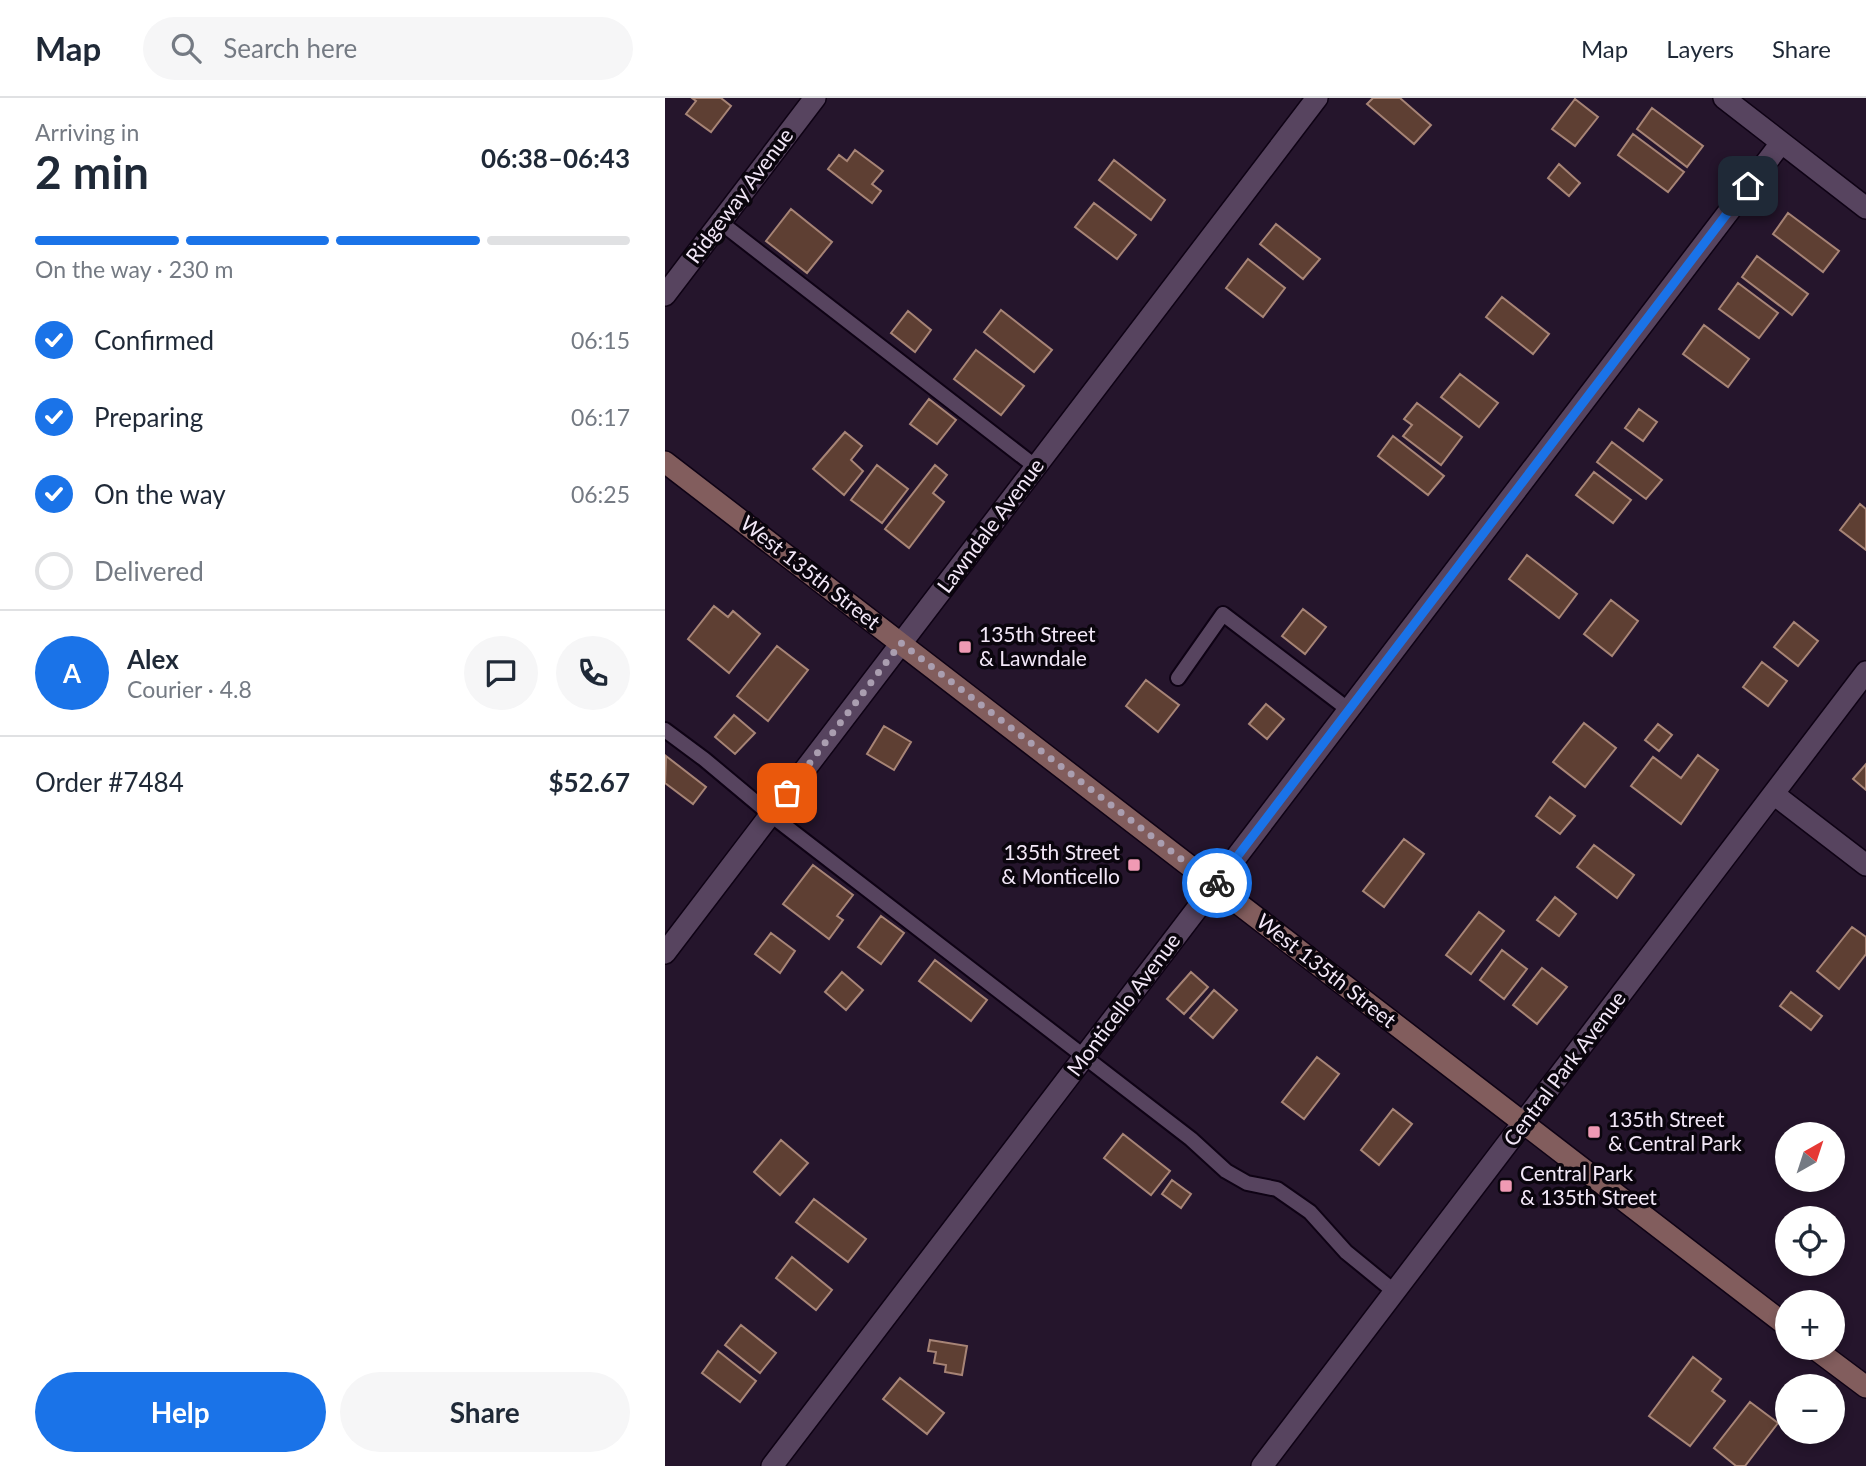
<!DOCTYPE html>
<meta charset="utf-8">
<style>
:root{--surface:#fff;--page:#f6f6f7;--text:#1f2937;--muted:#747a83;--line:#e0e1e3;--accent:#1a73e8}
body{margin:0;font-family:Lato,sans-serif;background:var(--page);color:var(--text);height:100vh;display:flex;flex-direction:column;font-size:26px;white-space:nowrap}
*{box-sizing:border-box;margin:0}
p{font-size:23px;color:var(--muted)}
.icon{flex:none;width:38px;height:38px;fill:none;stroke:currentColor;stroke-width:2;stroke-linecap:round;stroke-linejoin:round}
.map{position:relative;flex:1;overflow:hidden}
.panel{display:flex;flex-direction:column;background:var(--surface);width:665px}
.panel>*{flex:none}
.needle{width:46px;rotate:39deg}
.controls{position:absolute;left:1110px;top:1024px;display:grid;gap:14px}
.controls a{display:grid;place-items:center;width:70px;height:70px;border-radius:50%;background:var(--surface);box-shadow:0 4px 10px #0003;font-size:35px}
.pin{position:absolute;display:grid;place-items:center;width:60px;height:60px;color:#fff;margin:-30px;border-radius:14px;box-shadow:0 4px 10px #0006}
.courier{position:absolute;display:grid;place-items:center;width:70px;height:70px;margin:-35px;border:5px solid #1a73e8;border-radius:50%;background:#fff;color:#222;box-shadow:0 2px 9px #0007}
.summary em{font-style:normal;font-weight:700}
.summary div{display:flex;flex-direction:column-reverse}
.summary{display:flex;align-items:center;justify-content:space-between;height:119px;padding:0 35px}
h1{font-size:46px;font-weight:700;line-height:52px}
.bar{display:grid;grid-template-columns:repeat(4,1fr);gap:10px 7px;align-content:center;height:84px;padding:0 35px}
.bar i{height:9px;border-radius:5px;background:var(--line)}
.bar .current{background:var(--accent)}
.bar p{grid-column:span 4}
.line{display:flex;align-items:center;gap:18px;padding:0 35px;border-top:2px solid var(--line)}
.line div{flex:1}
.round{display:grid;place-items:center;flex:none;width:74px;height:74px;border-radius:37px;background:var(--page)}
ol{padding:0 35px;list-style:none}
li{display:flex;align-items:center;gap:21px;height:77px}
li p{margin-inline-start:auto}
li .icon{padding:7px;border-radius:50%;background:var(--accent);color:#fff;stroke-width:4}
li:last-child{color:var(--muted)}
li i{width:38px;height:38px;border:4px solid var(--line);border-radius:50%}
.action{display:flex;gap:14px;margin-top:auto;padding:14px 35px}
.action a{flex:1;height:80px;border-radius:42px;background:var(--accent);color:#fff;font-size:28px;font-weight:700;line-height:80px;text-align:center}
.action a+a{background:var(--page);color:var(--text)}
header{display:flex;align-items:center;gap:42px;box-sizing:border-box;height:98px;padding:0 35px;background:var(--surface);border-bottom:2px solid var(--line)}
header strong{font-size:33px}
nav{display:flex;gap:38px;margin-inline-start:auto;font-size:24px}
.search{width:490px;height:63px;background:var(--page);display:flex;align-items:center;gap:18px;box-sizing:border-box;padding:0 24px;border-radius:38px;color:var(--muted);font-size:26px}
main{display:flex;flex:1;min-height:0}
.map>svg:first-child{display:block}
.building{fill:#5e3f33;stroke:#a78476;stroke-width:2}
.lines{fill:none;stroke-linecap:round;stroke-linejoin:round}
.lane-casing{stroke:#0e0214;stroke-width:18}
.street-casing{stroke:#0e0214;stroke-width:24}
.secondary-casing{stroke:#0e0214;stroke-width:24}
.lane{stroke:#57445f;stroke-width:14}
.street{stroke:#57445f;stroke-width:21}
.secondary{stroke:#825d5d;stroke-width:21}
.done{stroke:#aa9eb0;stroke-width:7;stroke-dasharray:0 12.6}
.route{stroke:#1a73e8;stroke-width:9}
.poi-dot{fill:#f09ab4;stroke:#0a050d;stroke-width:2.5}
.labels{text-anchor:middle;stroke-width:7;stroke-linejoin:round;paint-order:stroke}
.street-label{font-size:21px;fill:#f2e7f7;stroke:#0a050d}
.poi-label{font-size:21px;fill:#f2e7f7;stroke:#0a050d;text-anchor:start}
</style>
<header>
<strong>Map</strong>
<div class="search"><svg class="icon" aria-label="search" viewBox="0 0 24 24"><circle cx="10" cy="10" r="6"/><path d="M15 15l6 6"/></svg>Search here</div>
<nav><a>Map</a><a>Layers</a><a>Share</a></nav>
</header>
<main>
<section class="panel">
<div class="summary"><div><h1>2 min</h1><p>Arriving in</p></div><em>06:38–06:43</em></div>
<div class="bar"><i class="current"></i><i class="current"></i><i class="current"></i><i></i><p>On the way · 230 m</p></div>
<ol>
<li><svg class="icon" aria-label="check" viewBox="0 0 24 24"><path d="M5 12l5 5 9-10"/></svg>Confirmed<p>06:15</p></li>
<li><svg class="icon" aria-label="check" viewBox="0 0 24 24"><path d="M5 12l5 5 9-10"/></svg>Preparing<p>06:17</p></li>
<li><svg class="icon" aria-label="check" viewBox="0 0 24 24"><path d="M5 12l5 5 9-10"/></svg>On the way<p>06:25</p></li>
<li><i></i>Delivered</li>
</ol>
<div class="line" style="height:126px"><b class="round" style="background:var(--accent);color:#fff">A</b><div><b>Alex</b><p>Courier · 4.8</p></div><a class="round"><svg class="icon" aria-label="chat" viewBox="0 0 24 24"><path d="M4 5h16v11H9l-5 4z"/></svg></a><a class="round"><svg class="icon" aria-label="phone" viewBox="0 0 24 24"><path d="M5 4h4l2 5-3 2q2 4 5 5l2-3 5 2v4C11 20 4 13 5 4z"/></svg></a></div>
<div class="line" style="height:91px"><div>Order #7484</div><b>$52.67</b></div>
<div class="action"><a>Help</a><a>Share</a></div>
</section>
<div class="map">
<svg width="1201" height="1368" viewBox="0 0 1201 1368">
<rect width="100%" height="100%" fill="#25152c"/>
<path class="building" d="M27,0H56L66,8L46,34L21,16L31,3Z
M708,0H735L766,27L749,46L702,6Z
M910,1L933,19L910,48L887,31Z
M987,10L1038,48L1022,69L972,31Z
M968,36L1019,74L1003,94L953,57Z
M190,52L218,73L207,86L216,93L207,105L163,71L174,57L182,63Z
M449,62L500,102L486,122L434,82Z
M894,66L915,85L904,98L883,80Z
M429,105L471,137L452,161L410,129Z
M126,111L167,144L142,175L101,143Z
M1123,115L1174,153L1158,174L1108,136Z
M611,126L655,161L638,181L595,146Z
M1092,158L1143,196L1127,217L1077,179Z
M583,161L620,190L598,219L561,190Z
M1073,185L1113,215L1094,240L1054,211Z
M837,199L884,236L868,256L821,219Z
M336,212L387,252L369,274L319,234Z
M243,213L266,232L250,254L226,235Z
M1039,227L1084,261L1063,289L1018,256Z
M311,252L359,288L336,317L289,281Z
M795,276L833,305L814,329L776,299Z
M264,301L291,322L272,346L245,326Z
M752,305L797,339L776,367L738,338L747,327L739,321Z
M974,311L992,324L978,343L960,330Z
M180,334L197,348L186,362L198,373L179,397L148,371Z
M728,338L779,378L763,397L713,358Z
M947,344L997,382L981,401L932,364Z
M212,367L243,391L217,425L186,402Z
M270,367L282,377L268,395L279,404L244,450L220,431Z
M929,374L966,402L948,425L911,397Z
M1195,406L1201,411V452L1175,432Z
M862,457L912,496L894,520L844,481Z
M946,502L973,523L947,558L919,536Z
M49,508L63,519L68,513L95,536L64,575L23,541Z
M638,511L661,529L640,556L617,538Z
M1129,524L1153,543L1133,568L1109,549Z
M112,548L143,572L103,623L72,598Z
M1097,564L1122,583L1103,608L1078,589Z
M481,582L514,607L493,634L461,608Z
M601,606L619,621L602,641L584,626Z
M69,617L90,635L70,656L50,639Z
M919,625L951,650L920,689L888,664Z
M993,626L1007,637L994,653L980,642Z
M219,628L246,644L229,672L202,656Z
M1033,657L1053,672L1016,726L966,688L988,659L1016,680Z
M1,658L41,689L28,706L0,685Z
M1201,666V692L1188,681Z
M885,699L910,718L895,736L871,718Z
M739,741L759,756L719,809L698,793Z
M929,747L969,777L952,800L912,769Z
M148,767L188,797L172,818L178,822L164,841L118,806Z
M890,799L911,816L894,838L872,822Z
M814,814L839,833L806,876L781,857Z
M216,818L239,835L216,866L193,849Z
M1187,829L1201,839V856L1174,891L1152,873Z
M106,835L130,853L115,875L90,856Z
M837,852L862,871L839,901L815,882Z
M270,862L322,902L306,923L254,883Z
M877,870L902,889L872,926L848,907Z
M177,874L198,892L181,912L160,894Z
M526,874L543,889L519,916L502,901Z
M549,892L572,912L548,940L525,920Z
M1126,894L1157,918L1146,932L1115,908Z
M652,959L674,976L639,1021L617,1004Z
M728,1011L747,1026L714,1067L696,1052Z
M458,1036L505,1073L486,1097L439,1060Z
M116,1042L143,1065L115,1097L89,1074Z
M507,1082L526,1096L516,1110L497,1096Z
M149,1101L201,1141L183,1164L131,1124Z
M127,1159L167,1192L151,1212L111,1180Z
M76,1227L111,1255L95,1275L60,1247Z
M265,1242L302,1248L297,1277L280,1274L281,1267L269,1265L271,1254L263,1253Z
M53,1253L91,1283L75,1304L37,1275Z
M1028,1259L1056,1281L1047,1293L1060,1303L1025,1348L984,1318Z
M235,1280L279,1315L262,1336L218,1301Z
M1085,1304L1113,1325L1080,1368H1071L1049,1350Z"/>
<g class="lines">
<g class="lane-casing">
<path id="lane" d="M55,124L371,369
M513,580L558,516L684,612
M0,632L39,661L106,717L526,1041L561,1073L582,1085L612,1091L645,1114L681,1154L730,1194"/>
</g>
<g class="street-casing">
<path id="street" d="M1059,0L1201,110
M0,197L150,0
M1110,697L1201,767
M0,855L652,0
M107,1368L1116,45
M597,1368L1201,574"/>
</g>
<g class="secondary-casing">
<path id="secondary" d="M0,364L1122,1228
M1149,1250L1201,1289"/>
</g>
<use href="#lane" class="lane"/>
<use href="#street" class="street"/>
<use href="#secondary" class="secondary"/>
</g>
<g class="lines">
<path class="done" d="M122,695L236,545L550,787L552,785"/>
<path class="route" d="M552,785L1083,88"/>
</g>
<g class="poi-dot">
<rect x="293" y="542" width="14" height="14" rx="3.5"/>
<rect x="462" y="760" width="14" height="14" rx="3.5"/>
<rect x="922" y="1027" width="14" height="14" rx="3.5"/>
<rect x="834" y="1081" width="14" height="14" rx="3.5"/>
</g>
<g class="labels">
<g class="street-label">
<text transform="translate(75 98) rotate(-53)" y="7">Ridgeway Avenue</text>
<text transform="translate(326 428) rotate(-53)" y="7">Lawndale Avenue</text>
<text transform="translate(145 475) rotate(38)" y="7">West 135th Street</text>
<text transform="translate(661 873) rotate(38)" y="7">West 135th Street</text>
<text transform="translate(459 907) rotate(-53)" y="7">Monticello Avenue</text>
<text transform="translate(900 971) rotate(-53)" y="7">Central Park Avenue</text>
</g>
<g class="poi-label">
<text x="314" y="544">135th Street<tspan x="314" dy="24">&amp; Lawndale</tspan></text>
<text x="455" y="762" text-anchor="end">135th Street<tspan x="455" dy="24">&amp; Monticello</tspan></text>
<text x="943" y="1029">135th Street<tspan x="943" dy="24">&amp; Central Park</tspan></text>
<text x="855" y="1083">Central Park<tspan x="855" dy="24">&amp; 135th Street</tspan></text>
</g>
</g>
</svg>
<div class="controls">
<a><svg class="needle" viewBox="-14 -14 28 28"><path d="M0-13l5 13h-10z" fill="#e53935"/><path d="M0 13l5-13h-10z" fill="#747a83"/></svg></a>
<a><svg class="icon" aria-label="locate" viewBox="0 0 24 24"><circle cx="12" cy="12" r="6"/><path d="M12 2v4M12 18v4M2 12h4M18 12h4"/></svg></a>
<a>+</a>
<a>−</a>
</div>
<div class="pin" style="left:122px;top:695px;background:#ea580c"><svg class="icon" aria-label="bag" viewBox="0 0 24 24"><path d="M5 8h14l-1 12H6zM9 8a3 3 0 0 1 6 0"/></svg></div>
<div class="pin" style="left:1083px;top:88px;background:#1f2937"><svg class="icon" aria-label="home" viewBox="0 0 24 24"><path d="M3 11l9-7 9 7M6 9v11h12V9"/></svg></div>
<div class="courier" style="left:552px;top:785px"><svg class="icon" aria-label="bike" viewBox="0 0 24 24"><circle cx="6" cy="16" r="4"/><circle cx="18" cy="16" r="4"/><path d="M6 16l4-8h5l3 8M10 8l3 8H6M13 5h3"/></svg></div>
</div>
</main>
